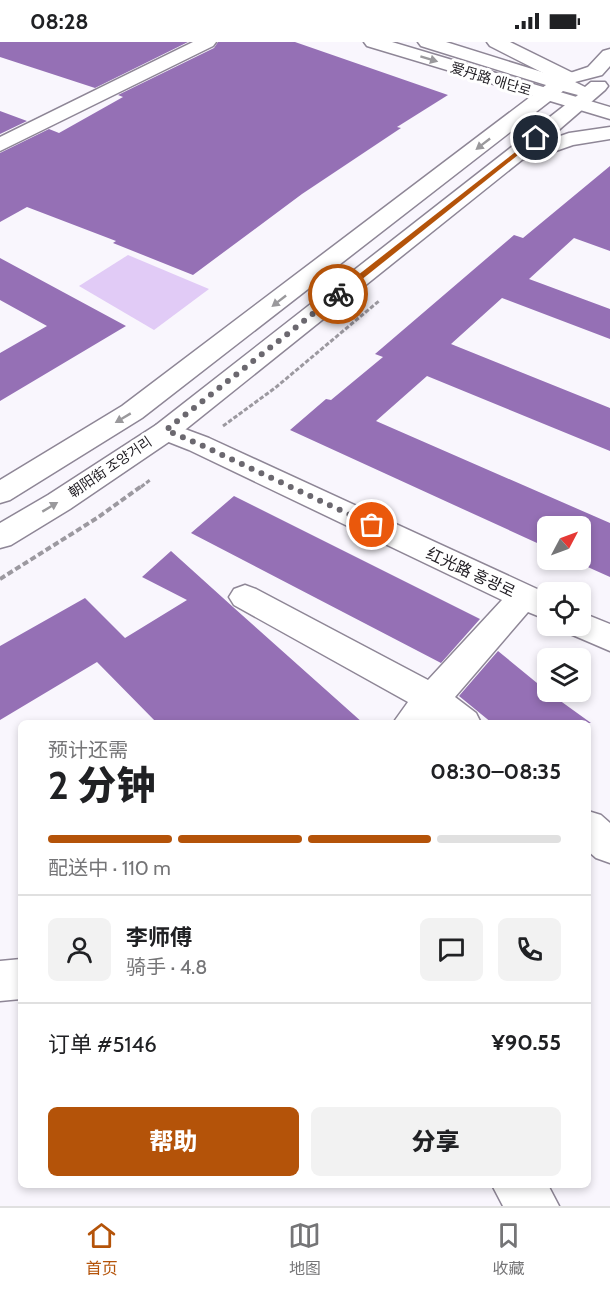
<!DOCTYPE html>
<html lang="zh">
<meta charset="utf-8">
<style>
:root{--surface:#fff;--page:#f2f2f2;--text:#202124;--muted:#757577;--line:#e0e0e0;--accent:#b45309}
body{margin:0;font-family:Cabin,"Noto Sans SC","Noto Sans KR",sans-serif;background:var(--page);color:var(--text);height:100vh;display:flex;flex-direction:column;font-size:22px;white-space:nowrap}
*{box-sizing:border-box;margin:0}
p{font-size:20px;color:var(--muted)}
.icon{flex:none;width:33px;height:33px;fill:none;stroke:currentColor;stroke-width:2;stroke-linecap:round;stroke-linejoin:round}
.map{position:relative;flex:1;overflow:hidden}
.sheet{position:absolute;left:18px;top:678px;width:573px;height:468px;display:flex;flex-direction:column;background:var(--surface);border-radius:9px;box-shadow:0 3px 9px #0003}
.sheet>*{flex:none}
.needle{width:39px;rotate:49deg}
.fabs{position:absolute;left:537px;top:474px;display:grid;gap:12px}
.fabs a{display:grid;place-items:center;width:54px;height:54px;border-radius:9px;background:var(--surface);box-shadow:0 3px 9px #0003;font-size:30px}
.pin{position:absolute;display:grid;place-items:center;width:51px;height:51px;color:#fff;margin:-26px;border:3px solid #fff;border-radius:50%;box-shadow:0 2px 6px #0007}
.courier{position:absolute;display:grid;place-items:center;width:60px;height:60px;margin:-30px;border:4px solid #b45309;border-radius:50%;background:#fff;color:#222;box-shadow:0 2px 8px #0007}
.head em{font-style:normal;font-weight:800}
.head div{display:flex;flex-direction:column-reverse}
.head{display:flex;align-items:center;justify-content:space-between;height:102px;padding:0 30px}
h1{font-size:39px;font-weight:800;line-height:45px}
.bar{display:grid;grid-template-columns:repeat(4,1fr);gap:9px 6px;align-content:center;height:72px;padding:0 30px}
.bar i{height:8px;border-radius:4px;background:var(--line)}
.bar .selected{background:var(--accent)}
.bar p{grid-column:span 4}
.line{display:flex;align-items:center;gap:15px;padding:0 30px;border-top:2px solid var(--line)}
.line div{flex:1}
.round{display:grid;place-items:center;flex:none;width:63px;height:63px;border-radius:9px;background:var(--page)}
.primary-button{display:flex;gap:12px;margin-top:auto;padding:12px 30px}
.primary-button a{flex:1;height:69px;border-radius:9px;background:var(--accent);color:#fff;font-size:24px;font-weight:800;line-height:69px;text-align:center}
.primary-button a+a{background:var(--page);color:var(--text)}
.status{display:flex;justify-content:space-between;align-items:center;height:42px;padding:0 30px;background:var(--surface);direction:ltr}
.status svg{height:16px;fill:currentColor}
.tabs{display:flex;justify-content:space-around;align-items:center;height:84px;border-top:2px solid var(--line);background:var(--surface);font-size:16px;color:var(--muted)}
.tabs a{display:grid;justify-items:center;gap:3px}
.tabs .selected{color:var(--accent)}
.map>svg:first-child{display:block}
.green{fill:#e1cbf6}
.building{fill:#9570b5}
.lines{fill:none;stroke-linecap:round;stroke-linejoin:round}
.minor-casing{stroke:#8e8696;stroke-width:3}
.major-casing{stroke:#8e8696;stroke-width:3}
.path-far1{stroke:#9c99a0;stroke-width:3;stroke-dasharray:4.5 2;stroke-linecap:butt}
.path{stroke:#9c99a0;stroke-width:4;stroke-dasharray:6 3;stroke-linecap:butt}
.minor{fill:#fff;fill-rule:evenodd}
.major{fill:#fff;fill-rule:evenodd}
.oneway{fill:#9a999c}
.route{fill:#b45309}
.done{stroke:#6b686f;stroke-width:6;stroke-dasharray:0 10.8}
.labels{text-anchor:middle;stroke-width:6;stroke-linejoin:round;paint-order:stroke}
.far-street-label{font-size:14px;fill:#1f1c22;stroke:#fff}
.street-label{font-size:16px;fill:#1f1c22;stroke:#fff}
</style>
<div class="status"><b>08:28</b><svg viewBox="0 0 49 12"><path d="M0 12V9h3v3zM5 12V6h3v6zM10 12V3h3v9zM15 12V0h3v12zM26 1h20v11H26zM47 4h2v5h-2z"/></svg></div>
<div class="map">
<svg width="610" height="1164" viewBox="0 0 610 1164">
<rect width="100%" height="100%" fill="#f9f6fd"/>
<path class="green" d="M128,213L209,247L154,288L79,244Z"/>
<path class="building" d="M0,0H188L95,46L0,15Z
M218,0H295L448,53L397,85L401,86L302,152L193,233L113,201L116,199L27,165L0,180V111L49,87L59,91L123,55L118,53L214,6Z
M0,69L27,79L0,92Z
M610,124V209L574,196L529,237L610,267V297L502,256L451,302L610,366V409L427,334L376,379L610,481V535L572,518H580V484H548V506L290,388L326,357L331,358L383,315L375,312L514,193L523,196Z
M0,216L126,284L0,359V311L47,284L0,258Z
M234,454L480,577L441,621L191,491Z
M171,509L233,565L363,681H157L97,620L0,678V604L85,556L125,596L187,558L142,535Z
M498,609L548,650L591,681H492L459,654Z"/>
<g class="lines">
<g class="minor-casing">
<path id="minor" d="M193,0H216L213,4L0,109V95Z
M364,0H392L610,65V77L367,4Z
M487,0H510L575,32L578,36L575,40H561L490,4Z
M166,380L209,396L548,552V578L528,570L455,655L476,671L481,681H438L435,678L432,681H393L408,660L234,563L229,555L234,547L245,543L256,547L428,638L502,558L189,408L156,395L152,389L156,383Z
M580,570L610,582V609L568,591L564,584H580Z
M588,769L601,773L610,781V821L596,816L588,809Z
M21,917V957L0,959V919Z
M492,1143H548L559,1164H503Z"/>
</g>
<g class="major-casing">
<path id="major" d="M418,0H446L558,35L588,25L603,9L610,7V24L602,33L575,40L585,45L591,40H605L608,44L605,48L546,99L569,91L610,85V97L573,103L530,118L523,117L176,395L70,467L11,503L0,506V481L48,453L156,383L578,53L563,49L142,376L10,458L0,461V438L122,364L546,43L421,4Z"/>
</g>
<path class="path-far1" d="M223,384L275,346L379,259
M141,445L150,438"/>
<path class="path" d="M0,537L97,476L143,443"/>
<use href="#minor" class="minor"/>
<use href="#major" class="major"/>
</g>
<defs><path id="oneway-solid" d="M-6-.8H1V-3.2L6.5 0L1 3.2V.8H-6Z" transform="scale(1.5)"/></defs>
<g class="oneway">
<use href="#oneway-solid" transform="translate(429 17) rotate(17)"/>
<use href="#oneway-solid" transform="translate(483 102) rotate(142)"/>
<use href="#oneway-solid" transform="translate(279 259) rotate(142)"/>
<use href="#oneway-solid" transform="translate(123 376) rotate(149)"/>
<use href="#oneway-solid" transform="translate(50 465) rotate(-31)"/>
</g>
<path class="route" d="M536,94L538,97L341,254H335V251Z"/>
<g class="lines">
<path class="done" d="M338,252L166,388L199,402L372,483"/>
</g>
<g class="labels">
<g class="far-street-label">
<text transform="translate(491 37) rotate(17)" y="5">爱丹路 애단로</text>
<text transform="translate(110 425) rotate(-34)" y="5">朝阳街 조양거리</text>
</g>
<g class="street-label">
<text transform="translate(471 530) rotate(25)" y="6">红光路 홍광로</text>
</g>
</g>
</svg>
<div class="fabs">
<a><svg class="needle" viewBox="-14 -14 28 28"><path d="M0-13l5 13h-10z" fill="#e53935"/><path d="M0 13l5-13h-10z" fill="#757577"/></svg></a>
<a><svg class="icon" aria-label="locate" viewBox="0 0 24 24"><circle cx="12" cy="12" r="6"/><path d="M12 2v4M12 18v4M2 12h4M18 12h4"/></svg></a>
<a><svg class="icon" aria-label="layers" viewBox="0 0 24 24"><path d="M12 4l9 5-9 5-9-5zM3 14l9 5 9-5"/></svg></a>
</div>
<div class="pin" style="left:372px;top:483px;background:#ea580c"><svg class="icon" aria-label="bag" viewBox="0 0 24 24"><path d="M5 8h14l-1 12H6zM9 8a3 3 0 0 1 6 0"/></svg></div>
<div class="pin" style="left:536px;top:96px;background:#1f2937"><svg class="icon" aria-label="home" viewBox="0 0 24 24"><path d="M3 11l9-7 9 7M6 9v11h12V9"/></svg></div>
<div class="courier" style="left:338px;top:252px"><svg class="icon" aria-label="bike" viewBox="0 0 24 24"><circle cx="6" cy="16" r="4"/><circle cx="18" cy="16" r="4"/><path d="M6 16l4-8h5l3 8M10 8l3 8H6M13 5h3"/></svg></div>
<section class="sheet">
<div class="head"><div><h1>2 分钟</h1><p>预计还需</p></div><em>08:30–08:35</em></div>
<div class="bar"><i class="selected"></i><i class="selected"></i><i class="selected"></i><i></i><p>配送中 · 110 m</p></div>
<div class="line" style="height:108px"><a class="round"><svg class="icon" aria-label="person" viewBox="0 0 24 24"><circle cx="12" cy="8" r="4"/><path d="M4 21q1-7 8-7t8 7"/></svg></a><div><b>李师傅</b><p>骑手 · 4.8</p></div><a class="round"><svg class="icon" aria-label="chat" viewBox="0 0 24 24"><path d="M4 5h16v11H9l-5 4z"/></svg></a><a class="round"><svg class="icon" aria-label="phone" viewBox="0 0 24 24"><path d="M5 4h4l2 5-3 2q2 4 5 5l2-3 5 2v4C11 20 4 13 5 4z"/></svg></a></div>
<div class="line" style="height:78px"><div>订单 #5146</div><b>¥90.55</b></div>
<div class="primary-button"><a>帮助</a><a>分享</a></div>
</section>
</div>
<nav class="tabs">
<a class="selected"><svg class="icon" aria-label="home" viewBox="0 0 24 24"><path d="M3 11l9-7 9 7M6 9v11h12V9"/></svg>首页</a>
<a><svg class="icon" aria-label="map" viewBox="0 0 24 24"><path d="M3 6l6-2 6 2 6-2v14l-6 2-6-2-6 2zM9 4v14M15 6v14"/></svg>地图</a>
<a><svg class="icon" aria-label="saved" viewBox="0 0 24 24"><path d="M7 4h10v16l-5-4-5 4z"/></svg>收藏</a>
</nav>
